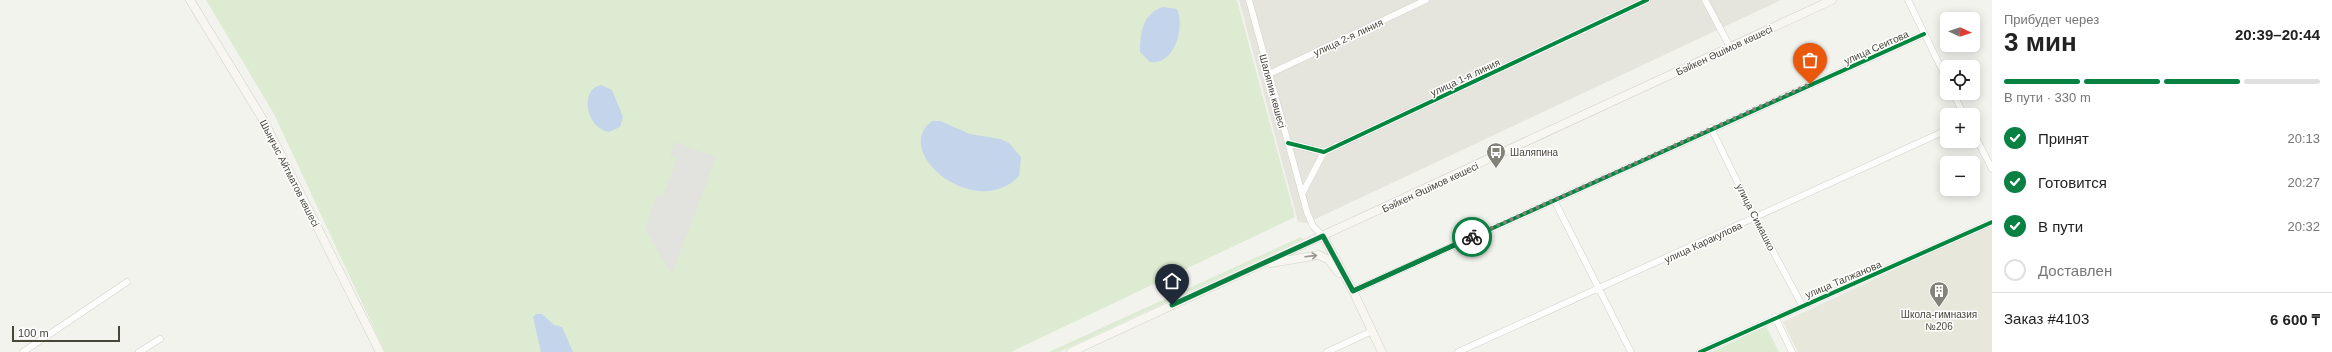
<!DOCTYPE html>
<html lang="ru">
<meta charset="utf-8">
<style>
:root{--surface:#fff;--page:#f6f6f6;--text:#222;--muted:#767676;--line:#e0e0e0;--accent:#0b8043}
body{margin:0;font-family:Helvetica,sans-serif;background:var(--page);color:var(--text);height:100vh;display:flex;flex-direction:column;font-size:15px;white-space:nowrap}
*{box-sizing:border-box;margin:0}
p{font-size:13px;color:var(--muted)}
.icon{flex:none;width:22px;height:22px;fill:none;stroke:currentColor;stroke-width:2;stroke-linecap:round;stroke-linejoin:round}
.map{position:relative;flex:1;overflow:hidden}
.side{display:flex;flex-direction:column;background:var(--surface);width:340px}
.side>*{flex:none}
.needle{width:26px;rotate:93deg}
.buttons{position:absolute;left:1940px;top:12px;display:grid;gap:8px}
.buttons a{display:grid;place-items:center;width:40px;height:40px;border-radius:6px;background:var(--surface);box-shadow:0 2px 10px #0003;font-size:20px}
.scale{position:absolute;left:12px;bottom:10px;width:108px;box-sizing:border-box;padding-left:4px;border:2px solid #48463a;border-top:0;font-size:11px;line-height:14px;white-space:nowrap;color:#48463a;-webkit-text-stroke:3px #fff;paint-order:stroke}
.pin{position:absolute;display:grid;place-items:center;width:34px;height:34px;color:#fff;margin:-41px -17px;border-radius:50% 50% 50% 0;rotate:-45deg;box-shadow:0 0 4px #0007}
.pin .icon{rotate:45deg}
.courier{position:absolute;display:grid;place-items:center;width:40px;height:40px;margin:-20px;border:3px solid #0b8043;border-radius:50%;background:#fff;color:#222;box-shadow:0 1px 5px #0007}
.head em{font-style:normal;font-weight:600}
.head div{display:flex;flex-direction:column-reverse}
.head{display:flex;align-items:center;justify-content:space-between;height:68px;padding:0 12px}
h1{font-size:26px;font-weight:600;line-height:30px}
.bar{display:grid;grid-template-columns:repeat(4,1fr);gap:6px 4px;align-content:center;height:48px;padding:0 12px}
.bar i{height:5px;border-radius:3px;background:var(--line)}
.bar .active{background:var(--accent)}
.bar p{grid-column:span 4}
.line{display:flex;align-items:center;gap:10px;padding:0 12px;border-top:1px solid var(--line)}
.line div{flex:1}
ol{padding:0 12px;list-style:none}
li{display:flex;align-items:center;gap:12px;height:44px}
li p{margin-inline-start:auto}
li .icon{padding:4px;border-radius:50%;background:var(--accent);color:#fff;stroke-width:4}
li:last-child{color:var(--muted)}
li i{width:22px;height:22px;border:2px solid var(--line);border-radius:50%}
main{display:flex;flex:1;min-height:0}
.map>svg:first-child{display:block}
.residential{fill:#e6e5dd}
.education{fill:#e8e7db}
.green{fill:#dcebd1}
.parking{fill:#e2e2de}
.water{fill:#c4d4eb}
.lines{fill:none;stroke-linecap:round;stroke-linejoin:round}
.minor-casing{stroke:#d1d0cb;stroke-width:7}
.secondary-casing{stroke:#d1d1c6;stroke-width:9}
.minor{stroke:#fdfdfc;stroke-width:6}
.secondary{stroke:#f7f6f1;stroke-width:8}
.cycleway-casing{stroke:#fff;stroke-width:6}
.cycleway{stroke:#00873e;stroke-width:4}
.oneway{stroke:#97958c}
.done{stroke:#848379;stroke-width:4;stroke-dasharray:0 7.2}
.route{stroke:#0b8043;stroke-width:5}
.labels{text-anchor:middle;stroke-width:3;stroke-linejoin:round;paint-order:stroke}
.street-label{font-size:10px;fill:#48463a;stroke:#fff}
.poi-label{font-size:10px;fill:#48463a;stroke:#fff;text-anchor:start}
</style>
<main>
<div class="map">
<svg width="1992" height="352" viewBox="0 0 1992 352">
<rect width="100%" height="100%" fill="#f3f3ee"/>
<path class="residential" d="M1239,0H1781L1307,223L1298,222Z"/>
<path class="education" d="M1992,224V352H1798L1783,322Z"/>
<path class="green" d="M206,0H1237L1295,217L1011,352H385L274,114Z
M1301,237L1303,239L1059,352H1049Z
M1766,326L1779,352H1712Z"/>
<path class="parking" d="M675,142L716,157L672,274L645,229L657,195L663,197L677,159L670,156Z"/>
<path class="water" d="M1163,7L1177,9C1185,26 1175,66 1150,62L1140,52C1140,33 1143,13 1163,7Z
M601,85L612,90L623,117L620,127L609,132C586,128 579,90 601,85Z
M932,121H940L970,134L1000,139L1009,143L1021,157L1019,176C976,222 890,152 932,121Z
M536,314H542L554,325L562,327L573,352H541L533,317Z"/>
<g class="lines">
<g class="minor-casing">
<path id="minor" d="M1249,0L1307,212L1313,226L1323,236
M1705,0L1730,47
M1908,0L1947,80
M1269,74L1426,0
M1953,93L1964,115
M1711,128L1755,218L1802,305
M1973,132L1992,169
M1288,143L1324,152L1647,0
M1302,194L1324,152
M1554,200L1631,352
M1353,291L1924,34
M1775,317L1792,352
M23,352L127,282
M139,352L160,339
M1327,352L1372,331
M1458,352L1947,130
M1700,352L1992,222"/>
</g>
<g class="secondary-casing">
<path id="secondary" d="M190,0L265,123L380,352
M1323,236L1353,291L1382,352
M1271,263L1319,255L1329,260L1339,273
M1071,352L1832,0"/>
</g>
<use href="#minor" class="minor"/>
<use href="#secondary" class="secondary"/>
<g class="cycleway-casing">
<path id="cycleway" d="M1288,143L1324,152L1647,0
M1353,291L1924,34
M1700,352L1992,222"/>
</g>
<use href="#cycleway" class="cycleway"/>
</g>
<defs><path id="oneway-shaft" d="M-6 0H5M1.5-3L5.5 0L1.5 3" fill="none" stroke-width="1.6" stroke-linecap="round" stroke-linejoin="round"/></defs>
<use class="oneway" href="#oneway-shaft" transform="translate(1311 256) rotate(-7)"/>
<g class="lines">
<path class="done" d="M1472,237L1810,84"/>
<path class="route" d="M1172,305L1323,236L1353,291L1472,237"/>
</g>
<defs>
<g id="bus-pin" transform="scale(1)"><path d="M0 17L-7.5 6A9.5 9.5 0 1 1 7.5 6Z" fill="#848379" stroke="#fff"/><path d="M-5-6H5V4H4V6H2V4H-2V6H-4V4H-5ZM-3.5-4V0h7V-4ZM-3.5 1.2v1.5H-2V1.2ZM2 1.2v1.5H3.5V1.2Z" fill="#fff"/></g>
<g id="building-pin" transform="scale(1)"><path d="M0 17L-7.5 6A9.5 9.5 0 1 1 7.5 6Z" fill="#848379" stroke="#fff"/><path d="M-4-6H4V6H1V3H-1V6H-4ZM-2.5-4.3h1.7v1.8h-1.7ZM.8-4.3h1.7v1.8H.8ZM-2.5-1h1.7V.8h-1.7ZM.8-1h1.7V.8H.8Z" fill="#fff"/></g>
</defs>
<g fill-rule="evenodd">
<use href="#bus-pin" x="1496" y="152"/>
<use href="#building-pin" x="1939" y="291"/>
</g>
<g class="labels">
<g class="street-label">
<text transform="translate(1348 37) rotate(-25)" y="4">улица 2-я линия</text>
<text transform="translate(1876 47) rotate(-24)" y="4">улица Сеитова</text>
<text transform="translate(1724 50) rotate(-25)" y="4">Бәйкен Әшімов көшесі</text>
<text transform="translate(1465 77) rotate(-25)" y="4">улица 1-я линия</text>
<text transform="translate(1273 91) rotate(75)" y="4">Шаляпин көшесі</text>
<text transform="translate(290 173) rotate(63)" y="4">Шыңғыс Айтматов көшесі</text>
<text transform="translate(1430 187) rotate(-25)" y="4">Бәйкен Әшімов көшесі</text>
<text transform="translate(1756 217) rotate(63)" y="4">улица Симашко</text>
<text transform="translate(1703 242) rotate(-25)" y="4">улица Каракулова</text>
<text transform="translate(1843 279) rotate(-23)" y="4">улица Талжанова</text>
</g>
<g class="poi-label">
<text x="1510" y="156">Шаляпина</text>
<text x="1939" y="318" text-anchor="middle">Школа-гимназия<tspan x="1939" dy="12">№206</tspan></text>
</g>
</g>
</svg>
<div class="buttons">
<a><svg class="needle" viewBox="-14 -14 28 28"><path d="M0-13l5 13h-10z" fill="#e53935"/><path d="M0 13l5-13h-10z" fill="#767676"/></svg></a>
<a><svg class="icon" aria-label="locate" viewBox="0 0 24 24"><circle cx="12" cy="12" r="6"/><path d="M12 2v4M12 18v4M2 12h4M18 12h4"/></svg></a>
<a>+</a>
<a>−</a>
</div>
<div class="scale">100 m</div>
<div class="pin" style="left:1810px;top:84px;background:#ea580c"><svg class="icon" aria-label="bag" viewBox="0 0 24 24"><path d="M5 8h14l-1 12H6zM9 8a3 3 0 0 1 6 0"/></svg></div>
<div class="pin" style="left:1172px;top:305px;background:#1f2937"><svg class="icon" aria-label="home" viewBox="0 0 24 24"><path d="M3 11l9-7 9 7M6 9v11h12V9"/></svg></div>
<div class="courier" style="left:1472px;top:237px"><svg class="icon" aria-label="bike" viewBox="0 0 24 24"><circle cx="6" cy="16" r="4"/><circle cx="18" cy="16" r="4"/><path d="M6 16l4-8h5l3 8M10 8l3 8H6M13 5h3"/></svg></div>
</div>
<section class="side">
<div class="head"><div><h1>3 мин</h1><p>Прибудет через</p></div><em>20:39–20:44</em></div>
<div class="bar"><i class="active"></i><i class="active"></i><i class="active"></i><i></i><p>В пути · 330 m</p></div>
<ol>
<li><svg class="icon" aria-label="check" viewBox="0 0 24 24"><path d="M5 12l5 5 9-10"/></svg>Принят<p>20:13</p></li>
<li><svg class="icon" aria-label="check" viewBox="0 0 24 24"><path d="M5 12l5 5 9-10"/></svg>Готовится<p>20:27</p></li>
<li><svg class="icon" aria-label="check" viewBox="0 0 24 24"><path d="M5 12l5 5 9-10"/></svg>В пути<p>20:32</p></li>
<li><i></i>Доставлен</li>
</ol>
<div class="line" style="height:52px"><div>Заказ #4103</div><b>6 600 ₸</b></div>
</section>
</main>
